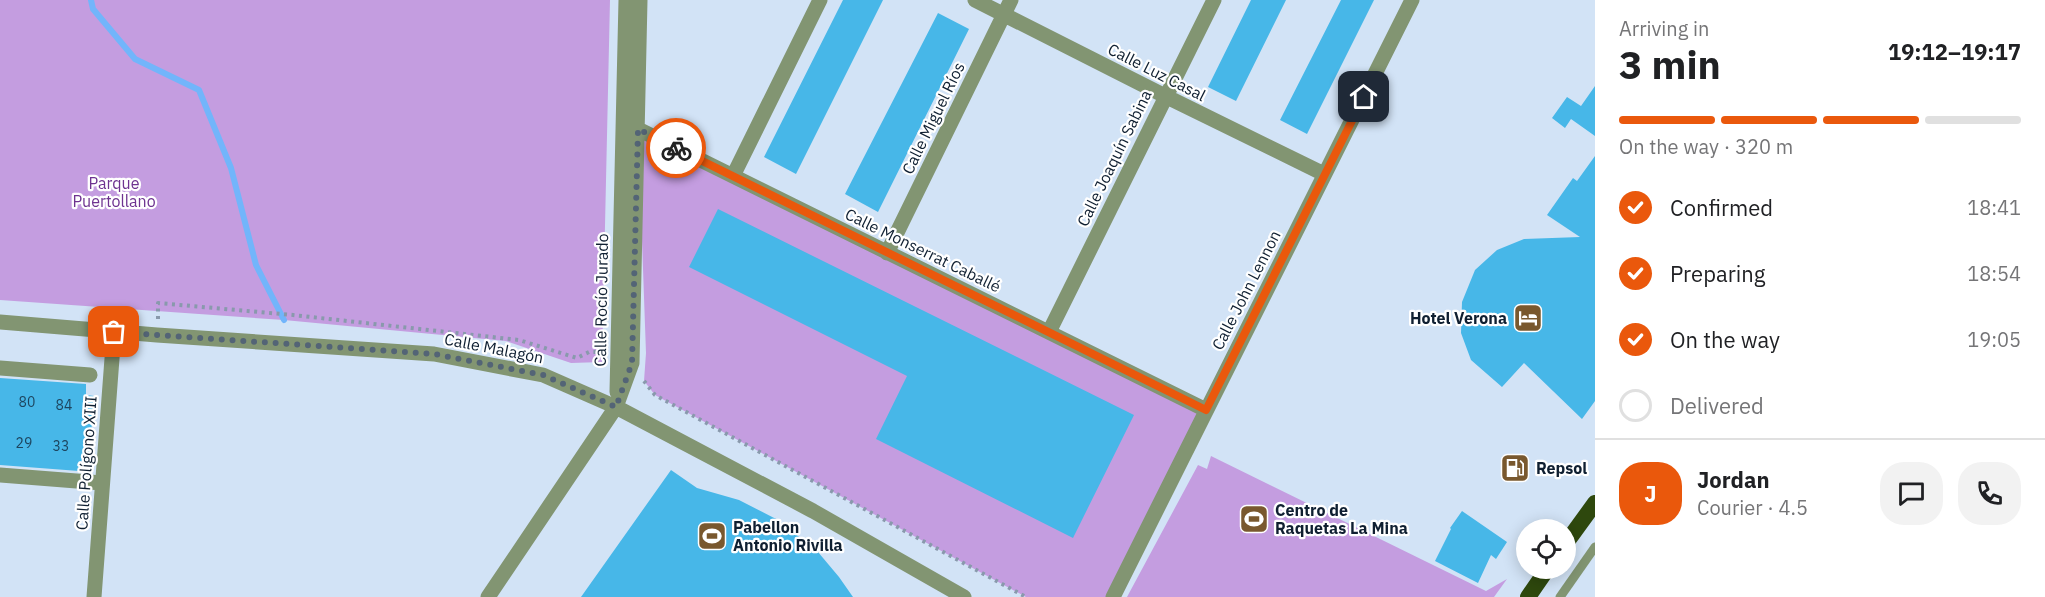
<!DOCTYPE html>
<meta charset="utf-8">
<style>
:root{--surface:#fff;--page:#f2f2f2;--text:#202124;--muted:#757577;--line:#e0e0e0;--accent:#ea580c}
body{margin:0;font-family:"IBM Plex Sans",sans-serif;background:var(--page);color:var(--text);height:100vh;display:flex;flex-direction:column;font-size:22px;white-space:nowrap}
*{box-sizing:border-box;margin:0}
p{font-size:20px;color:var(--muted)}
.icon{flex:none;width:33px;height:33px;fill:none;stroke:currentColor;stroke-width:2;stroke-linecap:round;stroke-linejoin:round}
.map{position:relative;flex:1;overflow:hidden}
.panel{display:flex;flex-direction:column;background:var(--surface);width:450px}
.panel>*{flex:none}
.controls{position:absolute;left:1516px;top:519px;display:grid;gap:12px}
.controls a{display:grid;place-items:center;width:60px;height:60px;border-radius:50%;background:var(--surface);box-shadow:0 3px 15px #0003;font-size:30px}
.pin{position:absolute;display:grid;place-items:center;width:51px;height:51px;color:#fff;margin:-26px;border-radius:12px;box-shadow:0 3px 9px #0006}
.courier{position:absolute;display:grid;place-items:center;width:60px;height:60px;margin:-30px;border:4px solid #ea580c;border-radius:50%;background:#fff;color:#222;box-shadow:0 2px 8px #0007}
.headline em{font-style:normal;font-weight:800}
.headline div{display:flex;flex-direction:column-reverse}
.headline{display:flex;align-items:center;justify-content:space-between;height:102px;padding:0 24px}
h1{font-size:39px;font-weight:800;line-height:45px}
.bar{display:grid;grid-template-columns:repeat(4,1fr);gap:9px 6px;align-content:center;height:72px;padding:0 24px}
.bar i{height:8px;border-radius:4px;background:var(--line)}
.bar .active{background:var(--accent)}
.bar p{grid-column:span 4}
.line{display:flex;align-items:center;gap:15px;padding:0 24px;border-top:2px solid var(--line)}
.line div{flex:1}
.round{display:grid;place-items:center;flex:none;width:63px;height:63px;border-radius:24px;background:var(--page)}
ol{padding:0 24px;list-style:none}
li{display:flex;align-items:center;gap:18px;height:66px}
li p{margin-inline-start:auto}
li .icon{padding:6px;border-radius:50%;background:var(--accent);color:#fff;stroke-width:4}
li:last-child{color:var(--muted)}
li i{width:33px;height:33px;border:3px solid var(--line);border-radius:50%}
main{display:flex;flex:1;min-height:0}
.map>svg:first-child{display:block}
.green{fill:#c49de0}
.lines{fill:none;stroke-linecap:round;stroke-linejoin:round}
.stream{stroke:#72b5fb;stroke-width:6}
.building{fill:#47b7e8}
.path{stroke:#8999ac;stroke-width:4;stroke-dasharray:3 4.5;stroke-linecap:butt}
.service{stroke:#829572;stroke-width:9}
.minor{stroke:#829572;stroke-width:15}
.trunk{stroke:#2e480d;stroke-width:16}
.done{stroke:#536476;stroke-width:6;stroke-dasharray:0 10.8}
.route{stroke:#ea580c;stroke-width:8}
.labels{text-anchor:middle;stroke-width:4.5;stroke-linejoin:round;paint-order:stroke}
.number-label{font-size:14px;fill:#1d455f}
.street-label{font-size:16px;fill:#0f1f31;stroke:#fff}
.park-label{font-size:16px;fill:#6e3390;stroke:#fff}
.poi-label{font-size:16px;font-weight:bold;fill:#0f1f31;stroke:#fff;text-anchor:start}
</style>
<main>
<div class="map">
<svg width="1595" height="597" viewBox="0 0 1595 597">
<rect width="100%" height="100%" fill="#d2e3f6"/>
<path class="green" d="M0,0H610L602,362L571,363L506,341L284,320L0,300Z
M638,129L1206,410L1113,597H1026L655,395L644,381L646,353Z
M1211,456L1486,591L1507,579L1494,597H1127L1198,465L1207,469Z"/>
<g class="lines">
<path class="stream" d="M91,0L93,9L135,59L199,90L231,168L256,265L284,320"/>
</g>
<path class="building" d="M843,0H883L796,174L764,157Z
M1251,0H1286L1236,101L1208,87Z
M1341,0H1374L1307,134L1280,120Z
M938,13L969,29L878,212L845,194Z
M1595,86V136L1571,119L1565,128L1552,118L1567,97L1581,106Z
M1595,156V401L1582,419L1524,363L1502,387L1471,360L1461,333L1462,302L1475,270L1497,250L1524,239L1580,237L1547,215L1573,178L1577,181Z
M718,209L1134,415L1073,538L876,439L907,376L689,267Z
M0,378L86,384V395L94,396L89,461H80L79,471L0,465Z
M671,470L697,488L739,500L778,520L818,552L839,577L853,597H581Z
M1462,511L1507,542L1496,559L1491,555L1478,583L1435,561L1451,529L1450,528Z"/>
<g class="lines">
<path class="path" d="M158,319V303L293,315L519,340L577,358L589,352H603
M644,381L655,395L1026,597"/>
<path class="service" d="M1560,597L1595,547"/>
<path class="minor" d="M975,0L1165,96L1324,174
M623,129H638L1206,410
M733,176L820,0
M887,253L1011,0
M0,322L157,335L434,354L543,375L616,407L813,511L964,597
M1049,332L1214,0
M0,368L90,375
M617,392L626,0
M0,475L102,483
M94,597L114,332
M488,597L616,407L632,363L640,0
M1113,597L1412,0"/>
<path class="trunk" d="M1566,543L1595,503
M1528,597L1548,568"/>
</g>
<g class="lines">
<path class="done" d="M114,332L434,354L543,375L616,407L632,363L638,129L676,148"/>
<path class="route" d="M676,148L1206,410L1364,97"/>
</g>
<defs>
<g id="hotel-square" transform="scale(1.5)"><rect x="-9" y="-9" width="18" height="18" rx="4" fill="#79582e" stroke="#fff"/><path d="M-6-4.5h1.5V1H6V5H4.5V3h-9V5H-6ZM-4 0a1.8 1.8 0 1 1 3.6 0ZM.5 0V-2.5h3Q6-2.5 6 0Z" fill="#fff"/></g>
<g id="fuel-square" transform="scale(1.5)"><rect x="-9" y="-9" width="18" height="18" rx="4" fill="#79582e" stroke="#fff"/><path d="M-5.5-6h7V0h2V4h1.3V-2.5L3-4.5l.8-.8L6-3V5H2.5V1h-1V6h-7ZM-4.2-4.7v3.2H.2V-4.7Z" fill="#fff"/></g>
<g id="stadium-square" transform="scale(1.5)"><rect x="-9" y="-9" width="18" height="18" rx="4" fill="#79582e" stroke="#fff"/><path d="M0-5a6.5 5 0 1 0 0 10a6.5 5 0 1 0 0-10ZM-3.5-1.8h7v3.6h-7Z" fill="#fff"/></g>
</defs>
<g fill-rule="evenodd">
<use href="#hotel-square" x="1528" y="318"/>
<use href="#fuel-square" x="1515" y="468"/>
<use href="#stadium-square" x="1254" y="519"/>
<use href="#stadium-square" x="712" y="536"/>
</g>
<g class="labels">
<g class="number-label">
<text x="27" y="407">80</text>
<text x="64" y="410">84</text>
<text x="24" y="448">29</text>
<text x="61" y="451">33</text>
</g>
<g class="street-label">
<text transform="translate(1157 72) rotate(27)" y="6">Calle Luz Casal</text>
<text transform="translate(933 118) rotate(-64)" y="6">Calle Miguel Ríos</text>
<text transform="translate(1114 158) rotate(-64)" y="6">Calle Joaquín Sabina</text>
<text transform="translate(923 250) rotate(26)" y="6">Calle Monserrat Caballé</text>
<text transform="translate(1246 290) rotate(-63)" y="6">Calle John Lennon</text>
<text transform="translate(601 300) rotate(-89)" y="6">Calle Rocío Jurado</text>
<text transform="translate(494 348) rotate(11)" y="6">Calle Malagón</text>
<text transform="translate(86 463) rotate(-86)" y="6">Calle Polígono XIII</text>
</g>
<g class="park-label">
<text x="114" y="189">Parque<tspan x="114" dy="18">Puertollano</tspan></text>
</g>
<g class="poi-label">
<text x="1507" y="324" text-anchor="end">Hotel Verona</text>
<text x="1536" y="474">Repsol</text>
<text x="1275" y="516">Centro de<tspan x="1275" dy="18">Raquetas La Mina</tspan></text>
<text x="733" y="533">Pabellon<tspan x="733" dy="18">Antonio Rivilla</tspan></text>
</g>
</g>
</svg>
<div class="controls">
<a><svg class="icon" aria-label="locate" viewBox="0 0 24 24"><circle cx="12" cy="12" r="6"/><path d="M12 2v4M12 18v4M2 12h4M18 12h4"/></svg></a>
</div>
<div class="pin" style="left:114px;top:332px;background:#ea580c"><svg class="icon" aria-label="bag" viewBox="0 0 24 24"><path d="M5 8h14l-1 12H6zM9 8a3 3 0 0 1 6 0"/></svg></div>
<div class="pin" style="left:1364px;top:97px;background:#1f2937"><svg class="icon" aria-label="home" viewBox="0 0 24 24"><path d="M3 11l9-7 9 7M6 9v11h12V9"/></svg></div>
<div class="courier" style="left:676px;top:148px"><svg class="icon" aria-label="bike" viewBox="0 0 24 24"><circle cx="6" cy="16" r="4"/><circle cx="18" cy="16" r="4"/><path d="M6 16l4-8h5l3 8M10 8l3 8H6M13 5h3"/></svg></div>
</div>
<section class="panel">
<div class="headline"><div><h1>3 min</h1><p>Arriving in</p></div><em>19:12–19:17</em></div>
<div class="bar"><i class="active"></i><i class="active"></i><i class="active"></i><i></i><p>On the way · 320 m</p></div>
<ol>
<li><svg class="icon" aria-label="check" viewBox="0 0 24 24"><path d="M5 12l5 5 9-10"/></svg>Confirmed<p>18:41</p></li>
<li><svg class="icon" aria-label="check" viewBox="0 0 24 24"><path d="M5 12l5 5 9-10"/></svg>Preparing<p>18:54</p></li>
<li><svg class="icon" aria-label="check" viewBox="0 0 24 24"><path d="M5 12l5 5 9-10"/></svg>On the way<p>19:05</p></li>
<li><i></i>Delivered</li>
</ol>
<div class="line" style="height:108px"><b class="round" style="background:var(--accent);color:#fff">J</b><div><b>Jordan</b><p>Courier · 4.5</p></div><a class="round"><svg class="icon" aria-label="chat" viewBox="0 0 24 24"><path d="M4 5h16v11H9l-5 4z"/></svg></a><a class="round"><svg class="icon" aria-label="phone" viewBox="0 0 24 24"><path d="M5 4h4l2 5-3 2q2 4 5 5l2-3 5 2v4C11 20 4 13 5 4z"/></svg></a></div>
</section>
</main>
